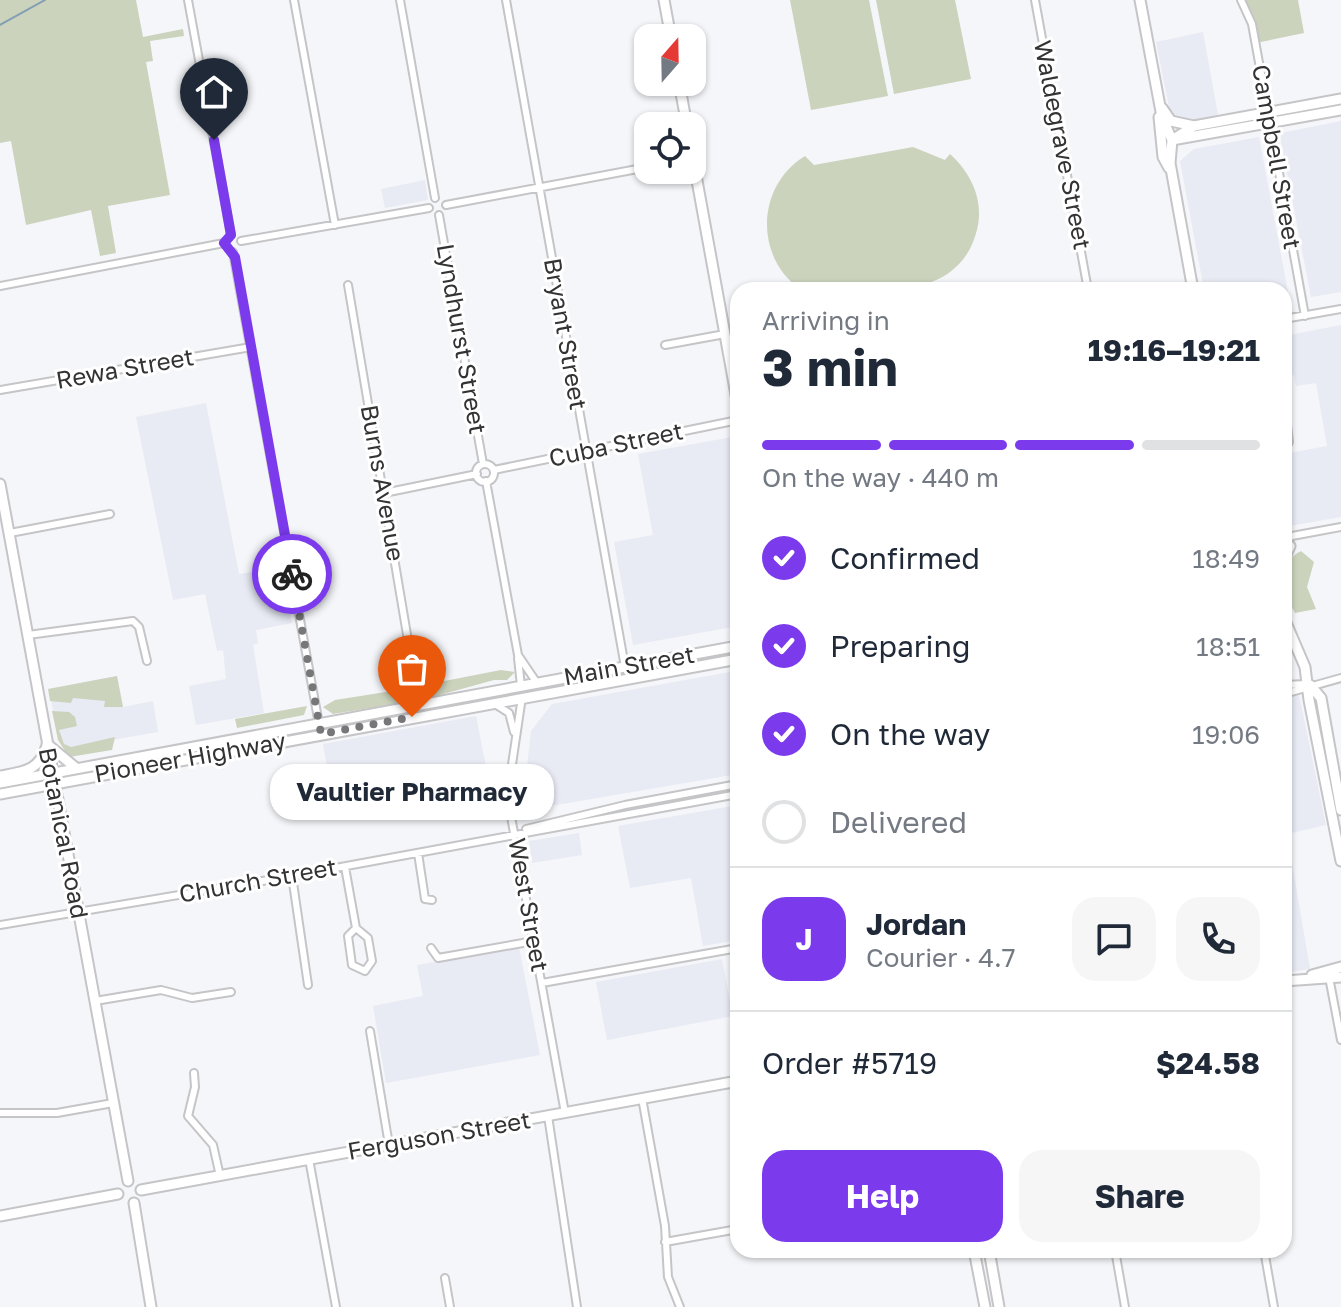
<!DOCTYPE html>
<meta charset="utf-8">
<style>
:root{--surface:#fff;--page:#f6f6f7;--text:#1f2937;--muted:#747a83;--line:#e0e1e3;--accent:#7c3aed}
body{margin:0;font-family:"Golos Text",sans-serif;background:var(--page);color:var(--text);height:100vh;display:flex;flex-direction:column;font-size:30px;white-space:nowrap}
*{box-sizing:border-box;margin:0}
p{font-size:26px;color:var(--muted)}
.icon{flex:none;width:44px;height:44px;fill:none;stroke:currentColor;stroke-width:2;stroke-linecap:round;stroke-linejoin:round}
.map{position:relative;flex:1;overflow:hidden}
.details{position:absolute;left:730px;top:282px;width:562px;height:976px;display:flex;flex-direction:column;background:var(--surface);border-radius:24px;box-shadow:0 2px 6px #0004}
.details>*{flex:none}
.needle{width:52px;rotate:20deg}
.buttons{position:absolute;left:634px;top:24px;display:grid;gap:16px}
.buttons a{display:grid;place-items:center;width:72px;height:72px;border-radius:16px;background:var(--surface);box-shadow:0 2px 6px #0004;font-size:40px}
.pin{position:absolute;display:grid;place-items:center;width:68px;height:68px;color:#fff;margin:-82px -34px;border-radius:50% 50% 50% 0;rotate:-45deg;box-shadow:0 0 8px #0007}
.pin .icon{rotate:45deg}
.courier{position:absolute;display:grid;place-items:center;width:80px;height:80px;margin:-40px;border:6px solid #7c3aed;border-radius:50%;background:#fff;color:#222;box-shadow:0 2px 10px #0007}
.bubble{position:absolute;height:56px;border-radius:24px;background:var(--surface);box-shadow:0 2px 6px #0004;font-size:26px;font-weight:700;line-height:56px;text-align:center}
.summary em{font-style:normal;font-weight:700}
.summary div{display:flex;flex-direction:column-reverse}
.summary{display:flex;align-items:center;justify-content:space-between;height:136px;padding:0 32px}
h1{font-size:52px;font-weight:700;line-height:60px}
.bar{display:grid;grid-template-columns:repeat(4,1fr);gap:12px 8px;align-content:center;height:96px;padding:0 32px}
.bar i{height:10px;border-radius:6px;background:var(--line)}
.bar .active{background:var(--accent)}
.bar p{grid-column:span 4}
.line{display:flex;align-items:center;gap:20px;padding:0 32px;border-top:2px solid var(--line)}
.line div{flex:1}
.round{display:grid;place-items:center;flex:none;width:84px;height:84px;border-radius:24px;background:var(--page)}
ol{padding:0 32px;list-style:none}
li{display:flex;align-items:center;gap:24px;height:88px}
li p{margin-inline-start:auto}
li .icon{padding:8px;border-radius:50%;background:var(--accent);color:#fff;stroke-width:4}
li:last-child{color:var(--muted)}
li i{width:44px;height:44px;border:4px solid var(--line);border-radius:50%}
.action{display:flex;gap:16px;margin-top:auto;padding:16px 32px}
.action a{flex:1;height:92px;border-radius:24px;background:var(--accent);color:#fff;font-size:32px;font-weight:700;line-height:92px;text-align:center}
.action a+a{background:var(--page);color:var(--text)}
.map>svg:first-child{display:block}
.built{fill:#e8eaf4}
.green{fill:#cbd3bd}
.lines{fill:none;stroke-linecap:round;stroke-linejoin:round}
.stream{stroke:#819eb4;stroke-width:2}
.street-casing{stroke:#c5c5c8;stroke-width:10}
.secondary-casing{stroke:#c5c5c8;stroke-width:13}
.street{stroke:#fff;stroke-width:6}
.secondary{stroke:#fff;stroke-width:9}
.done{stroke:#777779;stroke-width:8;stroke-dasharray:0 14.4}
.route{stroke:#7c3aed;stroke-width:10}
.labels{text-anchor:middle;stroke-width:6;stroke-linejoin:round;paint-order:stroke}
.street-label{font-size:24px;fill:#333334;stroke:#fff}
</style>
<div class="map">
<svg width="1341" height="1307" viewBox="0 0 1341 1307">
<rect width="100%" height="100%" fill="#f5f6f9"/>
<path class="built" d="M1203,32L1218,115L1180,122L1171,117L1156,42Z
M1341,121V292L1311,297L1280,136L1281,133Z
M1259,137L1290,303L1284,304V290H1204L1180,161L1194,149Z
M425,180L428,200L385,208L381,189Z
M1341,325V517L1284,527V454L1327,446L1316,383L1296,386L1294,375L1284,377V336Z
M206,403L239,574L282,567L292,623L256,630L258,643L253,645L264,713L196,725L189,686L226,679L223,650L217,651L205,594L173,600L136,417Z
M738,436V626L633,645L614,542L653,535L638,454Z
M730,672L738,713V774L527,810L525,786L531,731L552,704Z
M117,676L123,707L153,701L158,732L66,748L58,737L49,689Z
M1299,695L1326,825L1287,834L1310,969L1284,973V698Z
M476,716L486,767L332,795L323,744Z
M738,805V940L703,946L691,878L630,888L618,826Z
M579,833L582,855L532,863L529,841Z
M519,947L540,1055L386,1083L373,1006L423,996L417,965Z
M722,959L733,1016L607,1040L596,982Z"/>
<path class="green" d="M0,0H136L143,37L183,29L184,36L150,41L153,61L146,62L170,195L108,206L116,253L100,256L91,210L26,225L11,141L0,143Z
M790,0H869L888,96L811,110Z
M876,0H955L971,79L894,94Z
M1241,0H1298L1304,33L1256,43Z
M913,147L945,160L950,154C970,172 983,198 978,225C962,308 864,290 801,290C754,257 756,186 805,156L814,165Z
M1301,551L1314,562L1307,587L1316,609L1295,613L1286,596L1284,583L1294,607C1287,588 1276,563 1301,551Z
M501,670L515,672L507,680H494L429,698V684Z
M117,676L123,707H104L105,701L73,698L71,703L50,701L48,689Z
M424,686L426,699L333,714L323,707L335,700Z
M307,706L304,715L237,728L235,719Z
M52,711L69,712L75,717L77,726L59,730L64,744L71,747L115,737L112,750L69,757L58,740Z"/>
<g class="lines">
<path class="stream" d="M0,25L45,0"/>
<g class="street-casing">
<path id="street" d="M188,0L231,235
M294,0L335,225
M400,0L435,198
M506,0L625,667
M1035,0L1088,290
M1241,0L1252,24L1305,316
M446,205L648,167
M439,215L483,464
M241,241L429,208
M233,252L319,724
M348,285L415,682
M0,286L224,243
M1284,319L1341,309
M665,345L725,334
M0,390L251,347
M1284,399L1289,442L1284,450
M476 473a9 9 0 1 1 18 0a9 9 0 1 1-18 0Z
M494,470L738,420
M486,481L518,655L537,683
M384,493L477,474
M10,533L110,514
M1284,542L1292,536L1341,527
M28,635L133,621L139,627L147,661
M518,658L521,686
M1284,685L1306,684
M1284,694L1341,678
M522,697L510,778V811L565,1113
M495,704L509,713L514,732
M526,829L625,805L738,784
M418,853L425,899L432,900
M345,867L356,928
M292,876L308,985
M0,925L292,876L738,794
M356,928L368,938L372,961L365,971L352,965L348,936Z
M431,948L438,958L534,941
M1329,977L1341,1040
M542,983L738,948
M95,1001L161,990L192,998L231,992
M370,1031L389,1145
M194,1073L195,1087L188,1116L213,1145L220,1176
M642,1098L665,1226L668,1277L680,1307
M0,1113H57L113,1103
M548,1116L577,1307
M309,1159L336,1307
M665,1242L738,1229
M1115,1250L1125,1307
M1264,1250L1274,1307
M445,1278L450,1307"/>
</g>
<g class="secondary-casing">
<path id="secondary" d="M664,0L671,38
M1140,0L1162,117L1172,140L1170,163L1193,290
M679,82L687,126
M1162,108L1171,121L1194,126
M1159,117L1163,157L1169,168
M1172,140L1194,126L1341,99
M1172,140L1341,110
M692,153L738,406
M0,484L128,1181
M1284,559L1290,546
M1284,618L1305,667L1309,700L1341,861
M1310,685L1321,698L1341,810
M47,744L76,768
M0,776C22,772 39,771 46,748
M0,783L738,646
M0,794L738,659
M1312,975L1341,967
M1284,981L1341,977
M141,1190L738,1081
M134,1203L151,1307
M0,1216L118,1194
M974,1250L985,1307
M989,1250L999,1307"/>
</g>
<use href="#street" class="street"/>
<use href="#secondary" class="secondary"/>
</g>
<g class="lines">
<path class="done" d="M292,574L321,734L412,717"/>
<path class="route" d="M214,140L231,235L224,243L235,257L292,574"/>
</g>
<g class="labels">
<g class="street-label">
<text transform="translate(1062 145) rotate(79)" y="8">Waldegrave Street</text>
<text transform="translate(1276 157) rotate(80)" y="8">Campbell Street</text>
<text transform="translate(565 334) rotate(80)" y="8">Bryant Street</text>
<text transform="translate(461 339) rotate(80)" y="8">Lyndhurst Street</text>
<text transform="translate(125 369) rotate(-10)" y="8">Rewa Street</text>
<text transform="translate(616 445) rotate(-12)" y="8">Cuba Street</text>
<text transform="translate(382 483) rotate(80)" y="8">Burns Avenue</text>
<text transform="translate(629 666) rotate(-10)" y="8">Main Street</text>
<text transform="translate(190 758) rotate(-10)" y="8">Pioneer Highway</text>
<text transform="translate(63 833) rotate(79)" y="8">Botanical Road</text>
<text transform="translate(258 881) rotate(-10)" y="8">Church Street</text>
<text transform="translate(528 905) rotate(80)" y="8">West Street</text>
<text transform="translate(439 1136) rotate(-10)" y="8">Ferguson Street</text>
</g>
</g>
</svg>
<div class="buttons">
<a><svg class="needle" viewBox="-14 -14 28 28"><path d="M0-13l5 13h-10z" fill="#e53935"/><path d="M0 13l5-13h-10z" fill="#747a83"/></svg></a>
<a><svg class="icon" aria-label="locate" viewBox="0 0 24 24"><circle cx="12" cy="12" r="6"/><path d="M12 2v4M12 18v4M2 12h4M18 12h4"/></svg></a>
</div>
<div class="pin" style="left:412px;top:717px;background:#ea580c"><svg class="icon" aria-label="bag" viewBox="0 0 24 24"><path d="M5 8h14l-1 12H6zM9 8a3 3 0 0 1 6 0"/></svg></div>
<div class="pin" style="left:214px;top:140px;background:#1f2937"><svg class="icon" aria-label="home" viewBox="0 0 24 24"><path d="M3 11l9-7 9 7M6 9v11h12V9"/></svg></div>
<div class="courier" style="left:292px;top:574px"><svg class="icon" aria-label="bike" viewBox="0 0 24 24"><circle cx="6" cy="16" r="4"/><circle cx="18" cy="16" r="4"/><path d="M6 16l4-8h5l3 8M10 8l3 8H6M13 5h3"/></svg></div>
<div class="bubble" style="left:270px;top:764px;width:284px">Vaultier Pharmacy</div>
<section class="details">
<div class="summary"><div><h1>3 min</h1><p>Arriving in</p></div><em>19:16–19:21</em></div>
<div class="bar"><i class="active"></i><i class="active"></i><i class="active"></i><i></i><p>On the way · 440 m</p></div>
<ol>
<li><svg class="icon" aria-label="check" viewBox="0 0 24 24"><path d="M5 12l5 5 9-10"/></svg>Confirmed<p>18:49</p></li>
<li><svg class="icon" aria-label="check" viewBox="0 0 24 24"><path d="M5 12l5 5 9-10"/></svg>Preparing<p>18:51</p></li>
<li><svg class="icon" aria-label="check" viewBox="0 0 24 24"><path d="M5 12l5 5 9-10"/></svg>On the way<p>19:06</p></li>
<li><i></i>Delivered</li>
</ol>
<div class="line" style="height:144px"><b class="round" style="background:var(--accent);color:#fff">J</b><div><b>Jordan</b><p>Courier · 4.7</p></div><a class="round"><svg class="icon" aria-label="chat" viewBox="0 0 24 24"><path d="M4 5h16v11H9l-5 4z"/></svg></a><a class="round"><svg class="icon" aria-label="phone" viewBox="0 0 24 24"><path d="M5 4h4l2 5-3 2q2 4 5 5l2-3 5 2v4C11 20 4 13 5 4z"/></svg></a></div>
<div class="line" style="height:104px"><div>Order #5719</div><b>$24.58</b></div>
<div class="action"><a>Help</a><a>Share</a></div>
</section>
</div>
